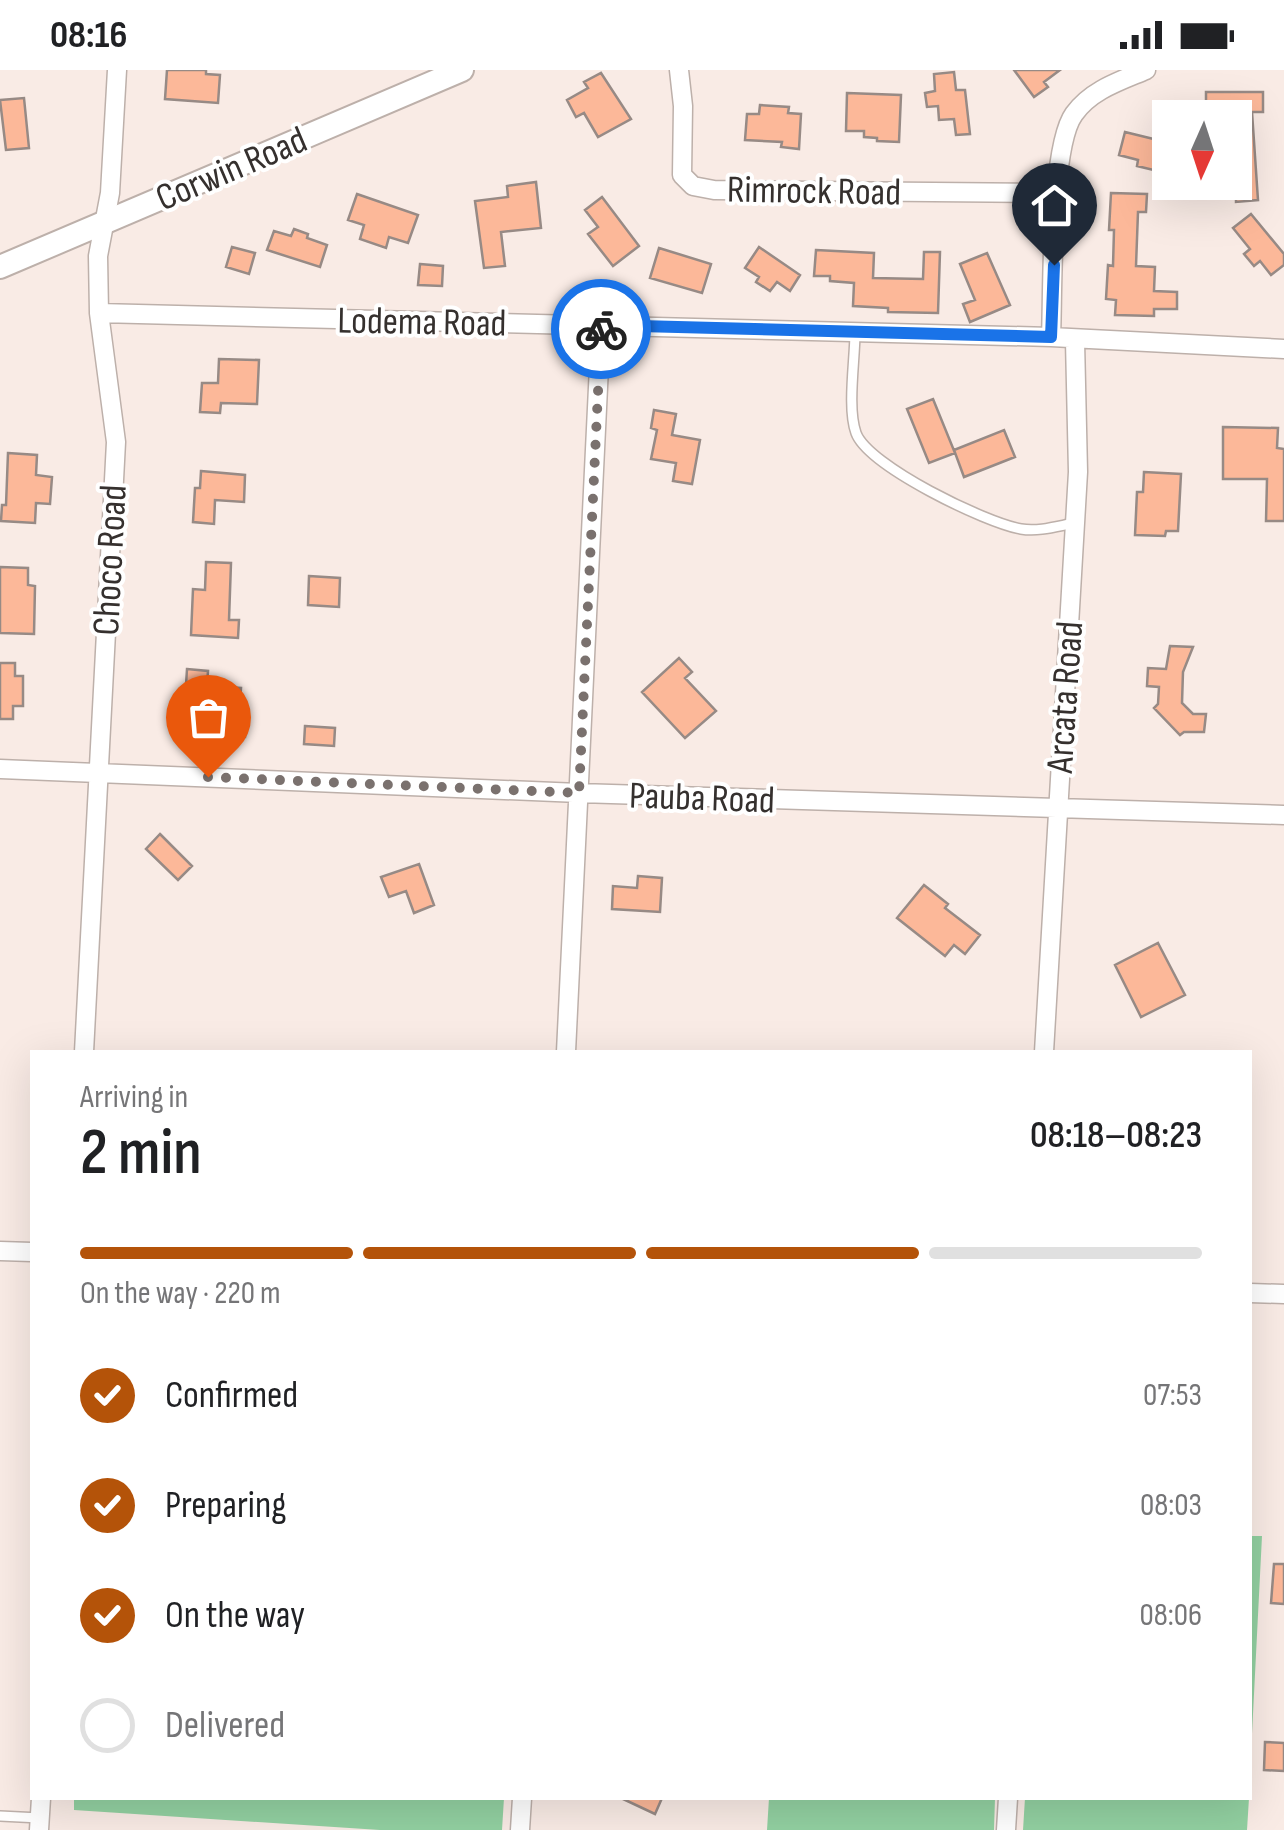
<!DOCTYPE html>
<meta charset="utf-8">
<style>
:root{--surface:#fff;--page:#f2f2f2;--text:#202124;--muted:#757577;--line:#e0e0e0;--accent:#b45309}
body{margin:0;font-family:"Sofia Sans Condensed",sans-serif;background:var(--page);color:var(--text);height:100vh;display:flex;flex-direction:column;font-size:38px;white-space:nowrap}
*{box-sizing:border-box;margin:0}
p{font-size:32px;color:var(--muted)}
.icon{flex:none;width:55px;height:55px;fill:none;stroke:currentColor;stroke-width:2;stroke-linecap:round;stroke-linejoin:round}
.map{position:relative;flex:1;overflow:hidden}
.sheet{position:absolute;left:30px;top:980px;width:1222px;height:750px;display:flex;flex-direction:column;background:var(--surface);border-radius:0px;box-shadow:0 10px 40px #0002}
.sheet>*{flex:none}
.needle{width:65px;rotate:183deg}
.fabs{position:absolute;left:1152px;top:30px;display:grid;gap:20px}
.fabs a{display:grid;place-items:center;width:100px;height:100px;border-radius:0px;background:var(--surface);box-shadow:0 10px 40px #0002;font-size:50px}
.pin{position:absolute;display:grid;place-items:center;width:85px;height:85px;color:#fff;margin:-102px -42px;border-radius:50% 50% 50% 0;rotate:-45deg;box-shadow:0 0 10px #0007}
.pin .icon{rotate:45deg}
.courier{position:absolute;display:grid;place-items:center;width:100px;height:100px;margin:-50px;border:8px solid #1a73e8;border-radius:50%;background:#fff;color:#222;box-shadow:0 2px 12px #0007}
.head em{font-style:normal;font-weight:600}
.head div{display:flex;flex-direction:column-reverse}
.head{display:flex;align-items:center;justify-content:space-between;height:170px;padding:0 50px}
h1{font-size:65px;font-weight:600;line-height:75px}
.bar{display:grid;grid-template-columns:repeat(4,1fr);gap:15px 10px;align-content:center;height:120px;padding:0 50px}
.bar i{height:12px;border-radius:8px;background:var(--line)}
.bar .on{background:var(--accent)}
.bar p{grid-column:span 4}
ol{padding:0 50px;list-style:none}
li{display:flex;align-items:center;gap:30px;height:110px}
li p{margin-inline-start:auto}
li .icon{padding:10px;border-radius:50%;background:var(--accent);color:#fff;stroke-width:4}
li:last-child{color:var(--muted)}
li i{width:55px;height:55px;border:5px solid var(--line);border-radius:50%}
.status{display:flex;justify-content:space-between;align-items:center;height:70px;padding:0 50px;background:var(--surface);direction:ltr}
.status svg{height:28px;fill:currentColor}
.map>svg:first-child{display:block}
.green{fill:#92d0a1}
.building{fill:#fcb899;stroke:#978a85;stroke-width:2.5}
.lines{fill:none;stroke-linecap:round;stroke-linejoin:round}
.service-casing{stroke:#bdb0aa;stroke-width:12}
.minor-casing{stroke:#bdb0aa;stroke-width:21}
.secondary-casing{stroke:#bdb0aa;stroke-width:26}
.service{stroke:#fff;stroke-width:9}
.minor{stroke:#fff;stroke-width:18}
.secondary{stroke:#fff;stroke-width:22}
.done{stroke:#7a716e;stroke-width:10;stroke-dasharray:0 18}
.route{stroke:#1a73e8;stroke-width:12}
.labels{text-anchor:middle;stroke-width:8;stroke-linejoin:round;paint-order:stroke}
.street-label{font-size:38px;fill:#35302e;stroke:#fff}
</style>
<div class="status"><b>08:16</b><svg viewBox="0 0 49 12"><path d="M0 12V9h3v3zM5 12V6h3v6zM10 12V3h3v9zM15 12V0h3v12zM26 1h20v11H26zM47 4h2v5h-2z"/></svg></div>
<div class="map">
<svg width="1284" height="1760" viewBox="0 0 1284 1760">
<rect width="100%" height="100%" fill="#f9ebe5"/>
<path class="green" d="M1250,1466H1262L1250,1703Z
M74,1728H504L502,1760H380L74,1740Z
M769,1728H995L994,1760H767Z
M1025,1728H1249L1247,1760H1023Z"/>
<path class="building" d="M167,0H206V4L220,5L218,33L165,29Z
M1014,0H1060L1044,12L1048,17L1034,27Z
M954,2L956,20H965L970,64L956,65L954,49L939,50L938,36L927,37L925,23L935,21L934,4Z
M601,3L631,49L598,67L584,43L576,47L567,30L588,18L584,12Z
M1206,22H1263V42H1252L1258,130L1236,132L1235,48H1206Z
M847,23L901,25L899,72L877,71V68L864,67V61H846Z
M24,28L29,78L6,80L0,30Z
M760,35L789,37L788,43L801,44L799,79L781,77L782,72L745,70L747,44H759Z
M1125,62L1170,73V104L1137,96L1138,90L1119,85Z
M536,112L541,158L501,162L505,196L484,198L475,131L508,127L507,116Z
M1111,123L1147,124L1146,142H1138L1136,196L1155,197L1154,221L1177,222V239H1154V246L1115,245L1116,230L1106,229L1108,195L1113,196L1114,160H1109Z
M357,124L418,145L408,173L389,167L386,178L360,169L364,155L348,150Z
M602,127L639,176L613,196L588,164L598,157L585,140Z
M1251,144L1284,184V195L1271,205L1260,191L1254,196L1244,184L1250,179L1233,158Z
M294,159L308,164L307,168L327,175L320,197L267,180L274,161L291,166Z
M232,177L255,183L249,204L226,197Z
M759,177L800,205L790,221L777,212L770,221L756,212L759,207L745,198Z
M659,178L711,194L702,223L650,208Z
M816,180L874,183L873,208L923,209L924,182H940L938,243L888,242V238L853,236L854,213L830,211V206H814Z
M987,183L1010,235L970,252L963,234L975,230L960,194Z
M420,194L443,196L442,216L418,215Z
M219,289L259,290L257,334L221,333L220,343L200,342L202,313H218Z
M933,329L955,383L929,393L907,339Z
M654,340L676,344L672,365L700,370L692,414L673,411L676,393L651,389L657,360L651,358Z
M1223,357L1278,358L1277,378L1284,379V451H1266L1267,409H1223Z
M1004,360L1015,387L964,407L954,380Z
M8,383L37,385L36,405L52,407L50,434L36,433L35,453L1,451L2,435H6Z
M201,401L245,405L244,432L215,430L214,454L193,452L195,418H200Z
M1144,402L1181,404L1178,461H1166L1165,466L1135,465L1137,422H1143Z
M206,492L231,493L229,550H239L238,568L191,565L193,519L205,520Z
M0,497L28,498V515L35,516L34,564L0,563Z
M309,506L340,508L339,537L308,535Z
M1170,576L1193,577L1183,602L1182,633L1193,644H1206L1204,662H1184L1180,665L1154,638L1158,634L1159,617L1147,616L1148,598L1166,599Z
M679,588L692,602L685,608L716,641L685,668L642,622Z
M0,593H15V606H23V636H13V649H0Z
M187,599L208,601L207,616L241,618L239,648L247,649L245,667L183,663Z
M305,656L335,658L334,676L304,674Z
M160,764L192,796L178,810L146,779Z
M419,794L434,835L414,843L406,821L389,827L381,807Z
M638,806L662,808L660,842L612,839L613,816L637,818Z
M924,815L948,834L945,838L980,865L965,884L954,875L945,886L897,848Z
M1158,873L1185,925L1141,947L1115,895Z
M1274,1494H1284V1534L1271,1533Z
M1265,1672L1284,1673V1701L1264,1700Z
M621,1728H662L655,1744Z"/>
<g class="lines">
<g class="service-casing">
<path id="service" d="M855,262C855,290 847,338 856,363C868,396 986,453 1021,459C1039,462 1058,456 1075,453
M0,1746L40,1748"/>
</g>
<g class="minor-casing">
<path id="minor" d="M679,0L683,36L682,105L693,116L714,120L1056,123
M99,243L1051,267L1284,279
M1051,267C1053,221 1050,77 1074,44C1091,20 1120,11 1146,0
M0,699L579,723L1284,745
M84,982L116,372L99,243L98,186L110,123L117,0
M566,982L601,255
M1044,982L1078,402L1075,271
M0,1181L32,1182
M1250,1223L1284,1224
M39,1760L41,1728
M520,1760L522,1728
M1006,1760L1008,1728"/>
</g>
<g class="secondary-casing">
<path id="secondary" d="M0,197L462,0"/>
</g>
<use href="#service" class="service"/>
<use href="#minor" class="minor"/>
<use href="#secondary" class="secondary"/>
</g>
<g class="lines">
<path class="done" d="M208,707L579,723L601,259"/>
<path class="route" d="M601,259V255L1051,267L1054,195"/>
</g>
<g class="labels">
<g class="street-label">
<text transform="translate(231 98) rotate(-23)" y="13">Corwin Road</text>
<text transform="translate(814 120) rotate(1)" y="13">Rimrock Road</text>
<text transform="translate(422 251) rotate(1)" y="13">Lodema Road</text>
<text transform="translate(109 490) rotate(-87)" y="13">Choco Road</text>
<text transform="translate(1064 627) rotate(-86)" y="13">Arcata Road</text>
<text transform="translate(702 727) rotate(2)" y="13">Pauba Road</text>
</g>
</g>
</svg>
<div class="fabs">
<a><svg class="needle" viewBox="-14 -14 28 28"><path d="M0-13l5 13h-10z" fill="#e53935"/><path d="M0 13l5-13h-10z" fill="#757577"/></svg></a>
</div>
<div class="pin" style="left:208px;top:707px;background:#ea580c"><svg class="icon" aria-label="bag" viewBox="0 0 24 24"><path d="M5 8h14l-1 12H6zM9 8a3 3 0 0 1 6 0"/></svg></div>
<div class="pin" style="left:1054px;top:195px;background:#1f2937"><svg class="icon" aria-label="home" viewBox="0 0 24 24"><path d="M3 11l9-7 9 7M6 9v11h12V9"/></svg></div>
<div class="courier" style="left:601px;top:259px"><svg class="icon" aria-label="bike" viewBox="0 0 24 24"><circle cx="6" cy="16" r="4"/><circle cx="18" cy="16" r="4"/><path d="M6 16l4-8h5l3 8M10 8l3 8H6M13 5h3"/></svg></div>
<section class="sheet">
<div class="head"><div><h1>2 min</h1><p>Arriving in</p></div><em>08:18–08:23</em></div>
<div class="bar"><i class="on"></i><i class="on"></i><i class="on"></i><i></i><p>On the way · 220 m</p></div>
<ol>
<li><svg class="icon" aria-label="check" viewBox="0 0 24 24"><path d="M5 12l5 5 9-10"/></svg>Confirmed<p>07:53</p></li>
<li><svg class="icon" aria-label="check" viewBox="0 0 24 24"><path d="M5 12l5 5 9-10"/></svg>Preparing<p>08:03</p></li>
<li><svg class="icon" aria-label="check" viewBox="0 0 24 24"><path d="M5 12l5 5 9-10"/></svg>On the way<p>08:06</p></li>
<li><i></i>Delivered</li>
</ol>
</section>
</div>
